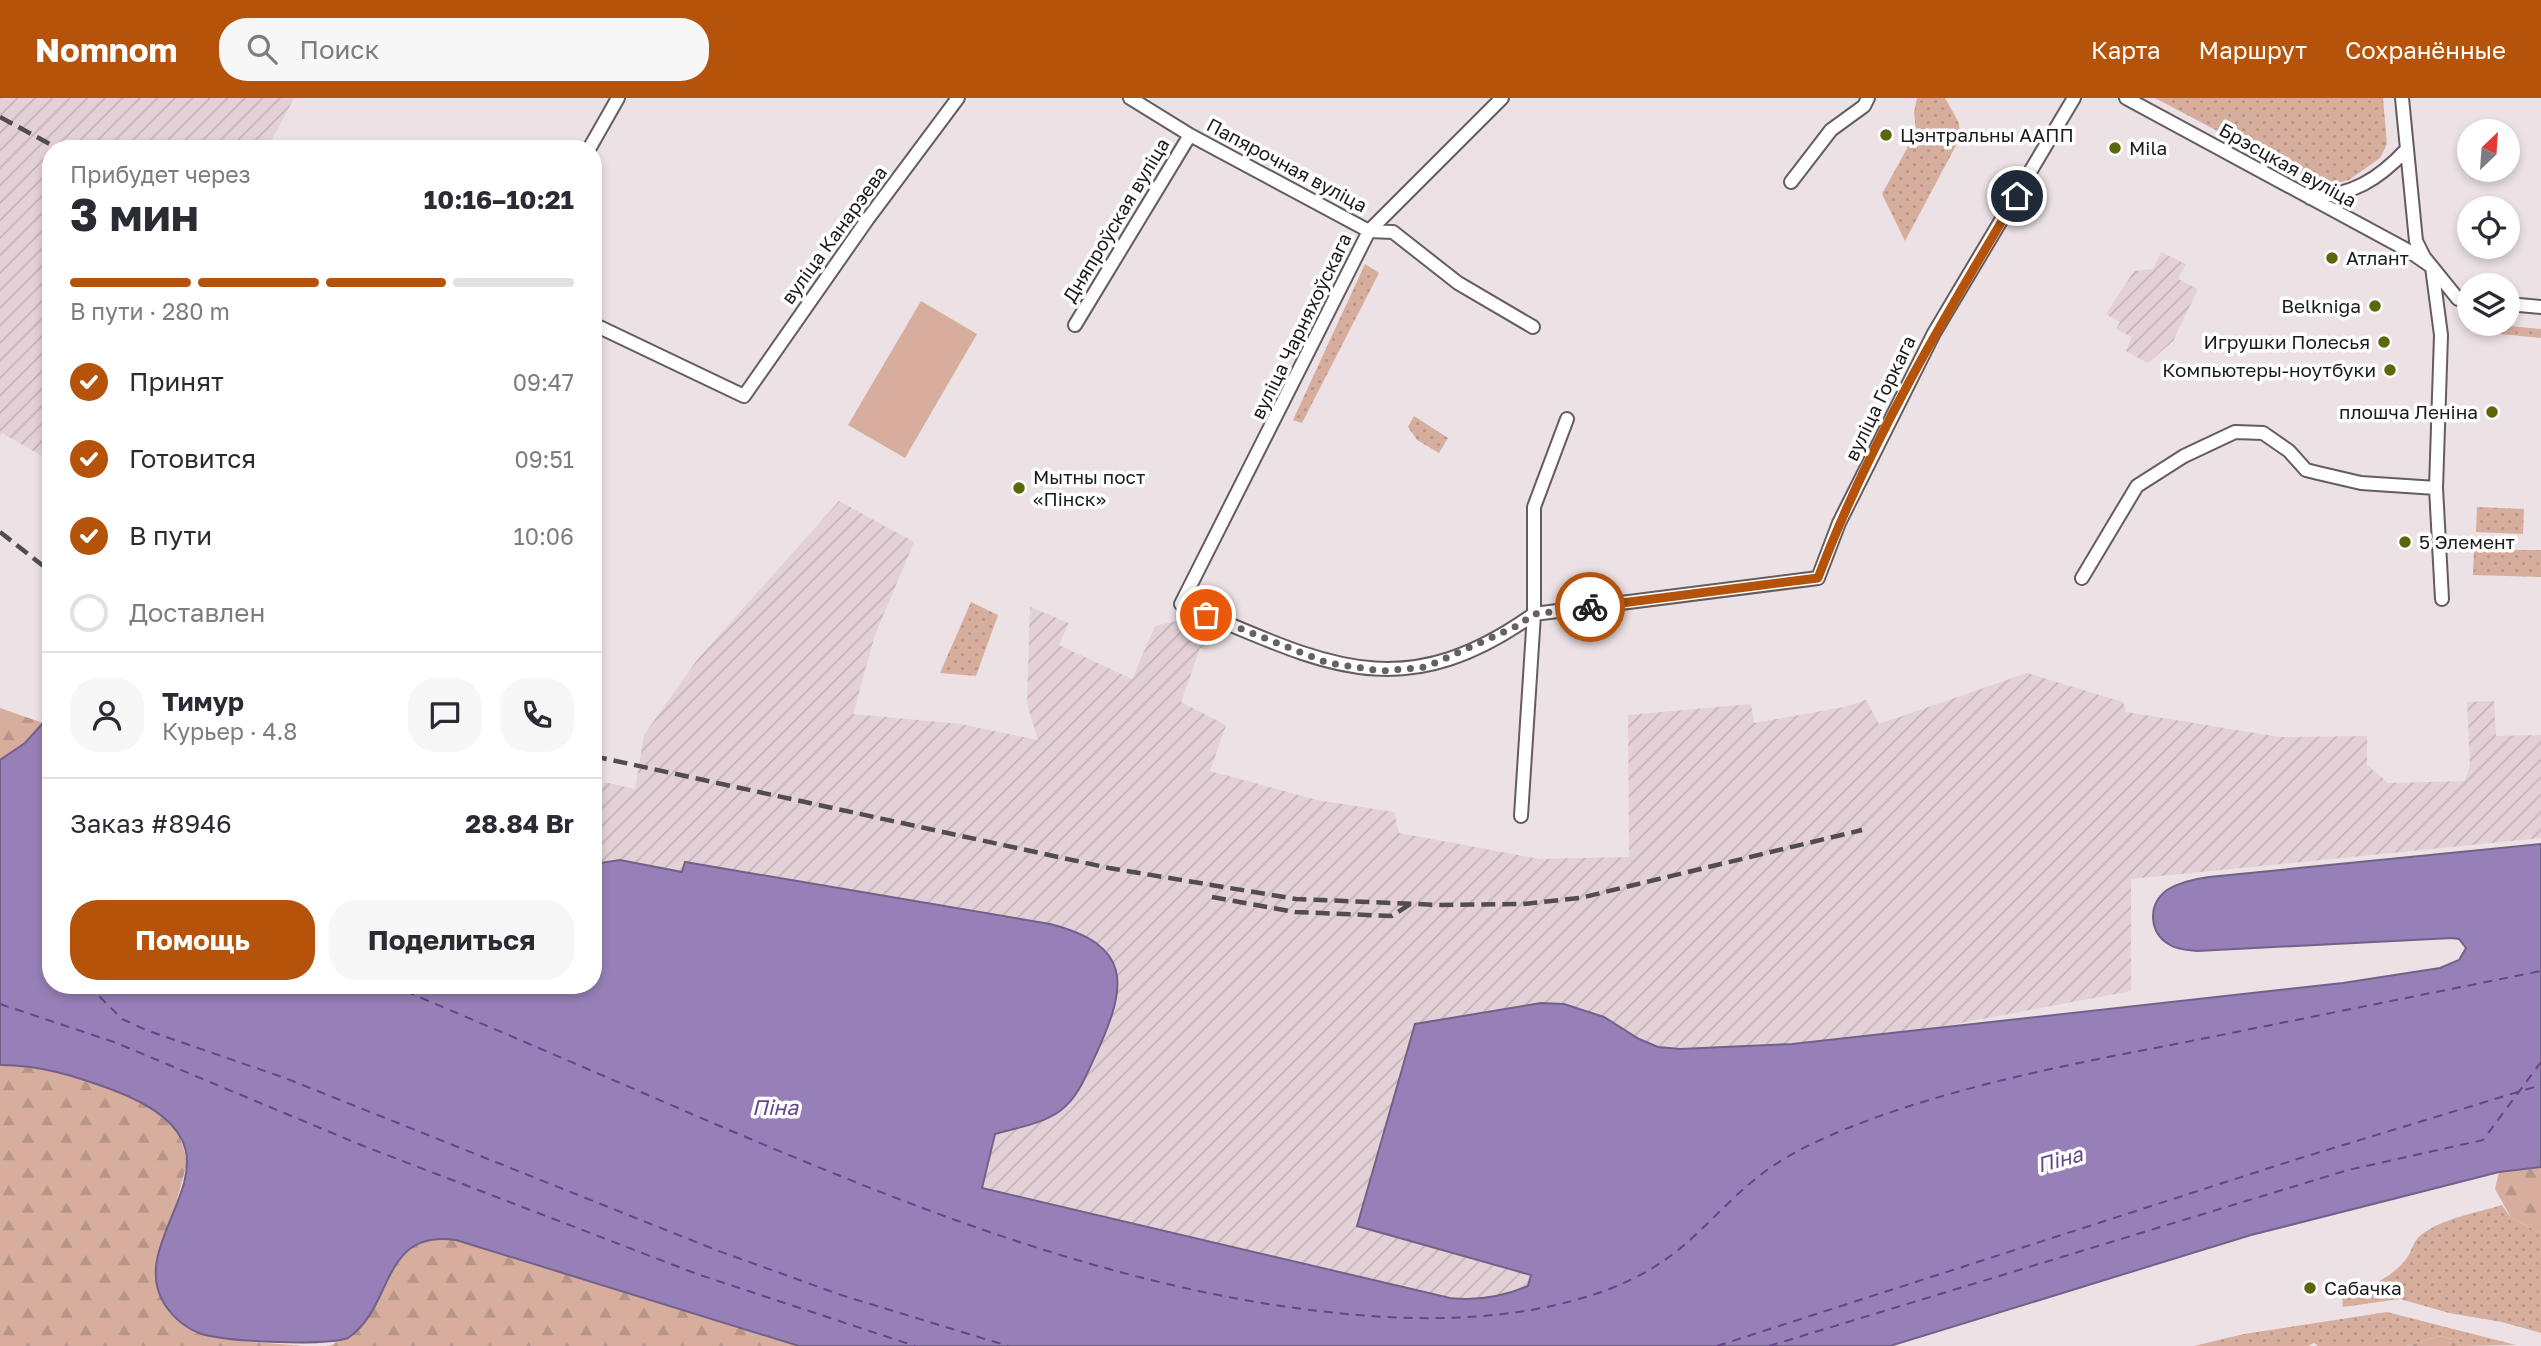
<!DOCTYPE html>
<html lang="ru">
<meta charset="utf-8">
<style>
:root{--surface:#fff;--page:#f7f7f7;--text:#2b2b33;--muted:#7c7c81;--line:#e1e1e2;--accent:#b45309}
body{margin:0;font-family:"Golos Text",sans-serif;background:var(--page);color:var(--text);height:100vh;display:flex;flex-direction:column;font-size:26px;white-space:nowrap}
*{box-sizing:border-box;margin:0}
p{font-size:23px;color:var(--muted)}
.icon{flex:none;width:38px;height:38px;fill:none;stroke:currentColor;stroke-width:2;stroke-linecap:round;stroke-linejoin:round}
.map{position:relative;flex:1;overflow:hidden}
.drawer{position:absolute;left:42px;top:42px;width:560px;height:854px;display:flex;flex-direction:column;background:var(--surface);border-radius:28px;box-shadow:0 4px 10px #0003}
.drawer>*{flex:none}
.needle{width:46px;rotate:25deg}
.buttons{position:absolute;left:2457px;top:21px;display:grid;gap:14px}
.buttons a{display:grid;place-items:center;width:63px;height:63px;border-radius:50%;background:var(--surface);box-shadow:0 4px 10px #0003;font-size:35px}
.pin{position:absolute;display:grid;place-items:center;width:60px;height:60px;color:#fff;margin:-30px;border:4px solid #fff;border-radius:50%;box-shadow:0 2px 7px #0007}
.courier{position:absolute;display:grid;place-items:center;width:70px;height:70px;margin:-35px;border:5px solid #b45309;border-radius:50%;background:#fff;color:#222;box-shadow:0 2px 9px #0007}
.overview em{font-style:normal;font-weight:700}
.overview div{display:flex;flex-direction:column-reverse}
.overview{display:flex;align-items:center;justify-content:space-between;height:119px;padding:0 28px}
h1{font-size:46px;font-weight:700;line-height:52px}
.bar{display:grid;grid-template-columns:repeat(4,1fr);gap:10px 7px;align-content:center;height:84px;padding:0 28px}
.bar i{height:9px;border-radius:5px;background:var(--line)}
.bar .current{background:var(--accent)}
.bar p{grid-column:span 4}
.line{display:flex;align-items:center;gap:18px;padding:0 28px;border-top:2px solid var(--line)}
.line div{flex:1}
.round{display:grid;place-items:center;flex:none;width:74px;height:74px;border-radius:28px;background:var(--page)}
ol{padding:0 28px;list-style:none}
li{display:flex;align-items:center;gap:21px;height:77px}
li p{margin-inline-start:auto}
li .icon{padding:7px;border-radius:50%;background:var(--accent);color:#fff;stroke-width:4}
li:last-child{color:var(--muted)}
li i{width:38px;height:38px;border:4px solid var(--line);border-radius:50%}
.action{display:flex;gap:14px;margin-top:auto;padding:14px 28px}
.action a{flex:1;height:80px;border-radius:28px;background:var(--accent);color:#fff;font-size:28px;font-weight:700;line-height:80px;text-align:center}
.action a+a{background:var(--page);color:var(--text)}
header{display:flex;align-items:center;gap:42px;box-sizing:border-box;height:98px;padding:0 35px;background:var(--accent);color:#fff}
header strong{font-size:33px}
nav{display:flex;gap:38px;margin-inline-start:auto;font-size:24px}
.search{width:490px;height:63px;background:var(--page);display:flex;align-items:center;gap:18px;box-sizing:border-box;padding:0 24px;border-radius:28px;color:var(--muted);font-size:26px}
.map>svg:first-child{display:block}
.industrial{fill:url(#industrial-furrows)}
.grass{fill:url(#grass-dots)}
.forest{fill:url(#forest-firs)}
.pitch{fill:#d7ae9e}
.water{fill:#9780b7;stroke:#726188;stroke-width:2}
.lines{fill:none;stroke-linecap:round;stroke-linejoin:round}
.ferry{stroke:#64448b;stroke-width:2;stroke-dasharray:9 7;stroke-linecap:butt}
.minor-casing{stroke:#655c5f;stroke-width:16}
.minor{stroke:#fff;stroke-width:12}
.rail{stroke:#514c4e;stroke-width:4.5;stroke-dasharray:14 7;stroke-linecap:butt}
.done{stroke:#656062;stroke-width:7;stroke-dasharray:0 12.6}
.route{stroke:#b45309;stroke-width:9}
.poi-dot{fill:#5c670c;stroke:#fff;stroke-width:2.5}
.labels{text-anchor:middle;stroke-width:7;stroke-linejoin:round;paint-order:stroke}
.poi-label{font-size:19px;fill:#1d1a1b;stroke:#fff;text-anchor:start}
.street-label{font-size:19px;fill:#1d1a1b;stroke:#fff}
.water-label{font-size:21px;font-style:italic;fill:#64448b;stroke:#fff}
</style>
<header>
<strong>Nomnom</strong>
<div class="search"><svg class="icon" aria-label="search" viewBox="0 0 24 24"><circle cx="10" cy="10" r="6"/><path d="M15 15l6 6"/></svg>Поиск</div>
<nav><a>Карта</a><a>Маршрут</a><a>Сохранённые</a></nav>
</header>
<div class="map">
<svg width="2541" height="1248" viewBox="0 0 2541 1248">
<defs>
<pattern id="industrial-furrows" width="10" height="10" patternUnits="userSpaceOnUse" patternTransform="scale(1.75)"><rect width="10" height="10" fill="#e4d1d8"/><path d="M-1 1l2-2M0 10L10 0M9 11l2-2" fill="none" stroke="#c3b3b9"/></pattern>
<pattern id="grass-dots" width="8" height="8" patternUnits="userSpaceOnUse" patternTransform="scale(1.75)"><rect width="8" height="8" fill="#d7ae9e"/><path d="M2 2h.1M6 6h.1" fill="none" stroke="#b89588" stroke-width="1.8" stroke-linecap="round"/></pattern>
<pattern id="forest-firs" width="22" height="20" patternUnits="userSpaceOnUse" patternTransform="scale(1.75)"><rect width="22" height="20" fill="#d7ae9e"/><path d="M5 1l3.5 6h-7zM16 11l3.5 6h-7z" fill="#b89588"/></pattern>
</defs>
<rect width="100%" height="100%" fill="#ece1e5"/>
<path class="industrial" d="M0,0H294L267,51H51V363L2,335L0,338Z
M2161,154L2186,166L2178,181L2198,191L2173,243L2148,265L2126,253L2132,239L2116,231L2120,224L2106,216L2134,173L2153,171Z
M839,403L914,444L875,537L853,616L960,626L1038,642L1027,606L1030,509L1069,525L1059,547L1132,581L1155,528L1186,521L1214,532L1207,552L1200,550L1181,604L1226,627L1210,673L1317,702L1394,714L1399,735L1539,761L1629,759L1628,617L1751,606L1754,625L1844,609L1866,602L1879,626L2027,575L2123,604L2126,614L2280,639L2367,638V667L2388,685L2465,683L2470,667L2467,604L2494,603L2496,638L2541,637V740L2131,781V893L1897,937L1792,946L1680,951L1658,949L1639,941L1585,911L1541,905L1415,926L1531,1177L1528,1188L1500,1198L1471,1202L1432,1196L982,1090L995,1036L1118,875L1110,858L1101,846L685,764L683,774L620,762L593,766L594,728L604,684L635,691L644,637L697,562Z"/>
<path class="grass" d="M1917,0H1945L1959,25L1960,40L1905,143L1882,96L1916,34L1914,14Z
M2155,0H2383L2387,46L2380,60L2349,82L2332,86L2316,85Z
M1365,166L1379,175L1302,325L1293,322Z
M2488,226L2541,231V240L2490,235L2486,233Z
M1414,318L1448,340L1439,355L1417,342L1408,329Z
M2477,409L2524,411L2523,436L2476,434Z
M2474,452H2541V479L2473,477Z
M971,504L998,517L976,578L940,575Z
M2502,1107L2511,1120L2541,1135V1235L2502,1224L2449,1215L2400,1201L2343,1209L2342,1197C2366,1191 2391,1181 2407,1160C2412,1153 2413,1143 2421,1137C2443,1120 2476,1115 2502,1107Z
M2387,1214L2516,1247L2460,1248L2457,1242L2440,1238L2406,1248H2318L2314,1245L2308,1248H2194L2244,1236Z"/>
<path class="forest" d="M0,610L43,625L25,645L0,662Z
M0,967C42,967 132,989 164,1017C178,1030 184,1048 187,1065L156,1181C170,1248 249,1242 303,1248H0Z
M2529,1068L2541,1069V1135L2511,1120L2495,1091L2499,1074Z
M438,1139L456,1141L799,1248H326L332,1247C344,1237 358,1227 369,1215C395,1186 390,1146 438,1139Z
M2440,1238L2457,1242L2460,1248H2406Z"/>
<path class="pitch" d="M921,203L977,236L905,360L848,327Z"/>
<path class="water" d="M43,625L51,628V887H593V766L620,762L682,774L685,764L1050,826C1132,847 1128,886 1097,954C1087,975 1079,999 1060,1013C1042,1026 1016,1030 995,1036L982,1090L1450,1200C1478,1203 1502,1199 1528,1188L1531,1177L1357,1128L1415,926L1541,905L1564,906L1604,919L1639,941L1658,949L1680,951L1792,946L2343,885L2440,870L2459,862L2466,850L2459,841L2452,840L2197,853C2188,852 2178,852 2170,847C2149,835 2147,807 2167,792C2180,784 2194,781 2209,779L2541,746V1069L2499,1074L2251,1137L1890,1248H799L456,1142C380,1131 395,1208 348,1240C325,1248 229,1244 202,1236C187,1231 174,1220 165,1207C118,1135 272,1052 113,992C75,978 41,967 0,967V662L25,645Z"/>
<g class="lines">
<path class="ferry" d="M88,887L122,921L146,932L285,980L716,1152L841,1197L1008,1248
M391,887C497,932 602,977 708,1023C887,1099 1068,1173 1262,1205C1356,1220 1453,1228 1547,1209C1592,1199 1635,1185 1673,1156C1706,1131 1732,1097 1767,1072C1798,1050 1834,1035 1869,1022C1970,985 2076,965 2181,945C2301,921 2421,897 2541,873
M0,906L114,944L361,1047L697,1176L915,1248
M1717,1248L2294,1062L2541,987
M1769,1248L2348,1072L2483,1042L2541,964"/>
<g class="minor-casing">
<path id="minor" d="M1130,0L1190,37L1369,133L1393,134L1458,185L1533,229
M1502,0L1369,133L1181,506C1318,562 1397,614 1534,516L1818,480L1839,425L1934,235L2074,0
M2126,0L2409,153L2432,169
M2402,0L2416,143L2424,159L2458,201L2469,202
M589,51L618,0
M1791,84L1831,32L1864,8L1868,0
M2310,100C2352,97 2378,82 2406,52
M2432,169L2441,237L2436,390L2442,501
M2508,206L2541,209
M593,226L744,298L867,122L958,0
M1075,227L1190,37
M2082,480L2137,388L2184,358L2235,334L2263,335L2289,353L2306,372L2318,375L2361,385L2436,390
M1521,718L1534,516V409L1567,321"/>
</g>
<use href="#minor" class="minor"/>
<path class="rail" d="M0,19L59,51
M0,434L51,474
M593,658L1109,770L1296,801L1441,807L1523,806L1580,800L1862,732
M1212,799L1295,814L1392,818L1410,806"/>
</g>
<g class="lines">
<path class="done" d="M1206,517L1328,565L1382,573L1426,569L1517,528L1534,516L1590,509"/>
<path class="route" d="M1590,509L1818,480C1869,345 1943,221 2017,98"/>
</g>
<g class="poi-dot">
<circle cx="1886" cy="37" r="7"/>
<circle cx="2115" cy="50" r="7"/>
<circle cx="2332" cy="160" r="7"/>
<circle cx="2375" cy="208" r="7"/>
<circle cx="2384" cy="244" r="7"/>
<circle cx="2390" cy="272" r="7"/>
<circle cx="2492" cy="314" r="7"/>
<circle cx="1019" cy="390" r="7"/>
<circle cx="2405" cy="444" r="7"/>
<circle cx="2310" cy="1190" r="7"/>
</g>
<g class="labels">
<g class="poi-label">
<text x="1900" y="44">Цэнтральны ААПП</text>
<text x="2129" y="57">Mila</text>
<text x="2346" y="167">Атлант</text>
<text x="2361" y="215" text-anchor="end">Belkniga</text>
<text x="2370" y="251" text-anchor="end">Игрушки Полесья</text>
<text x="2376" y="279" text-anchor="end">Компьютеры-ноутбуки</text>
<text x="2478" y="321" text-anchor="end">плошча Леніна</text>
<text x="1033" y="386">Мытны пост<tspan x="1033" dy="22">«Пінск»</tspan></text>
<text x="2419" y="451">5 Элемент</text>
<text x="2324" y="1197">Сабачка</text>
</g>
<g class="street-label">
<text transform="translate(1287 67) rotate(28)" y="7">Папярочная вуліца</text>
<text transform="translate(2288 67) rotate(29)" y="7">Брэсцкая вуліца</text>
<text transform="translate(1116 122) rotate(-59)" y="7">Дняпроўская вуліца</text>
<text transform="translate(834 137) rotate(-54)" y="7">вуліца Канарэева</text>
<text transform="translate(1301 228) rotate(-64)" y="7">вуліца Чарняхоўскага</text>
<text transform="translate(1880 300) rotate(-64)" y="7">вуліца Горкага</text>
</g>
<g class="water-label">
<text x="775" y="1017">Піна</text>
<text transform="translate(2060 1062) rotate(-15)" y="7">Піна</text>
</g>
</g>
</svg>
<div class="buttons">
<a><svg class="needle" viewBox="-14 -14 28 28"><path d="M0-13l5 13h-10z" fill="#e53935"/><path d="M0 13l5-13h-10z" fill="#7c7c81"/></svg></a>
<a><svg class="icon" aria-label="locate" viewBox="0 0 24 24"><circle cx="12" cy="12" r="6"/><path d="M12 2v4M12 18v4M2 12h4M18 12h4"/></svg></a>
<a><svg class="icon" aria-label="layers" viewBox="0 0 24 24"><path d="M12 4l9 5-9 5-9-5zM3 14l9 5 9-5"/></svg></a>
</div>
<div class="pin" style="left:1206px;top:517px;background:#ea580c"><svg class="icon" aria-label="bag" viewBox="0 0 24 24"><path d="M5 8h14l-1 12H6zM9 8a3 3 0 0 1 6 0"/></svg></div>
<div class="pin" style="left:2017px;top:98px;background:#1f2937"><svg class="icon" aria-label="home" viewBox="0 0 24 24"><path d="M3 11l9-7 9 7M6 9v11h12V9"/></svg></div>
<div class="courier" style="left:1590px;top:509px"><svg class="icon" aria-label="bike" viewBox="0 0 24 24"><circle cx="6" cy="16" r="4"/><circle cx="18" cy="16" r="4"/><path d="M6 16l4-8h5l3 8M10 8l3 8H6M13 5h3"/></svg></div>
<section class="drawer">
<div class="overview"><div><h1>3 мин</h1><p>Прибудет через</p></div><em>10:16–10:21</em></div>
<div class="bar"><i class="current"></i><i class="current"></i><i class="current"></i><i></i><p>В пути · 280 m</p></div>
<ol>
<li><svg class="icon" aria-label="check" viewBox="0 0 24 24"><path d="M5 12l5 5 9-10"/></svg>Принят<p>09:47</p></li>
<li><svg class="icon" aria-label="check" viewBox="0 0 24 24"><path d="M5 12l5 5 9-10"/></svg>Готовится<p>09:51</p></li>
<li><svg class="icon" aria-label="check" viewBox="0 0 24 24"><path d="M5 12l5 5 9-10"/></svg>В пути<p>10:06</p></li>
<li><i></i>Доставлен</li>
</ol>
<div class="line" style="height:126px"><a class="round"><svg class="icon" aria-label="person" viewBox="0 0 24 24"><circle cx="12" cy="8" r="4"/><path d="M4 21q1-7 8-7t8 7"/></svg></a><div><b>Тимур</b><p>Курьер · 4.8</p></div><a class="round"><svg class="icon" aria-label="chat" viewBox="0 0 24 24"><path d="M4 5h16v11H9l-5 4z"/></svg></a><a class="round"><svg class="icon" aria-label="phone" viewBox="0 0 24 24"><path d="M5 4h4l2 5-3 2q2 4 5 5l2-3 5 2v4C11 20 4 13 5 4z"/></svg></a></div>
<div class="line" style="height:91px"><div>Заказ #8946</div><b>28.84 Br</b></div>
<div class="action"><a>Помощь</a><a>Поделиться</a></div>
</section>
</div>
